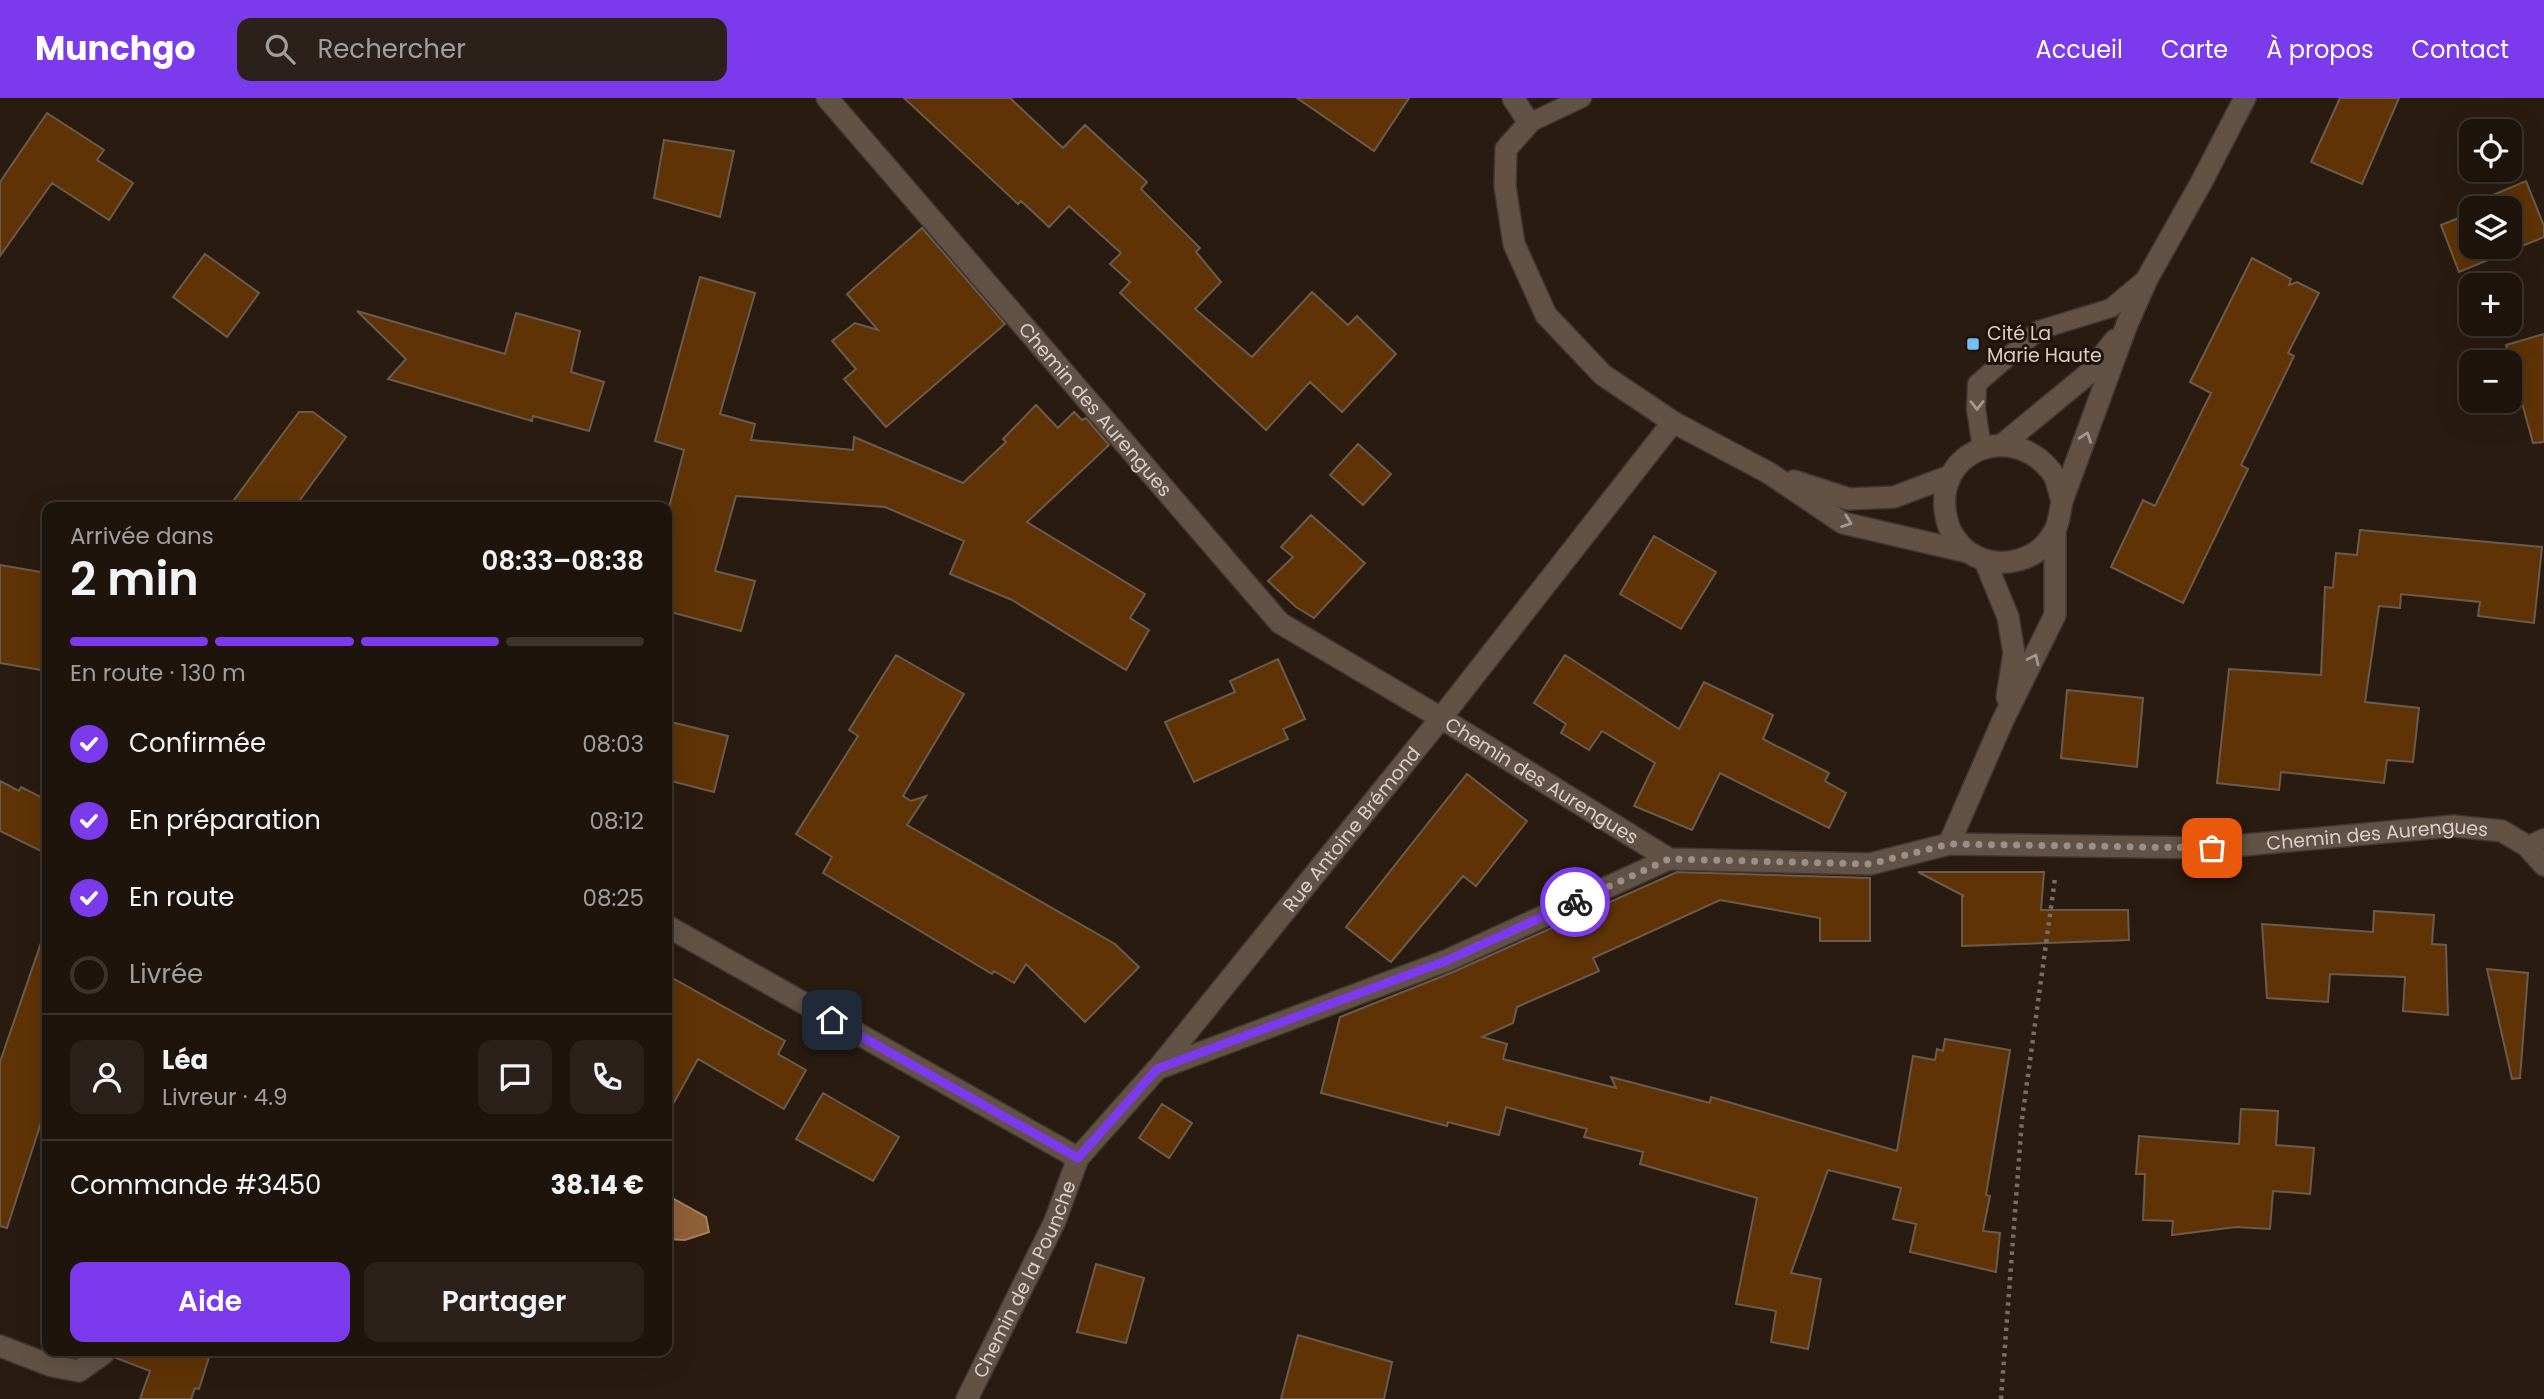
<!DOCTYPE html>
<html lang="fr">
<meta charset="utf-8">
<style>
:root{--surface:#1f140c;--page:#2c211a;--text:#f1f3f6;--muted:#a19e9d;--line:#3c332d;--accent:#7c3aed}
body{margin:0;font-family:Poppins,sans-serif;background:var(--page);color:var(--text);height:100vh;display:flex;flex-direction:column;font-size:26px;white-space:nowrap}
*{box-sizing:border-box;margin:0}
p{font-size:23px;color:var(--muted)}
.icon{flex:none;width:38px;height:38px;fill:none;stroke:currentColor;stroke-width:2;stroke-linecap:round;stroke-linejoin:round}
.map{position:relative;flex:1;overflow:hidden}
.panel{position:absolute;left:42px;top:404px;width:630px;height:854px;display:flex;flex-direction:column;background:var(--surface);border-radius:14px;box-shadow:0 7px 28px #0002,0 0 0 2px var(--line)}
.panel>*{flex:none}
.fabs{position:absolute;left:2459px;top:21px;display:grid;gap:14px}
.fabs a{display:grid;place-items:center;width:63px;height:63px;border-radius:14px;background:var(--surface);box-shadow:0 7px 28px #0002,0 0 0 2px var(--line);font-size:35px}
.pin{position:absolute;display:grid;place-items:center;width:60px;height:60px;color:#fff;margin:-30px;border-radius:14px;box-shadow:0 4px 10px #0006}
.courier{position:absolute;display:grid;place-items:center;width:70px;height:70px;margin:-35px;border:5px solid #7c3aed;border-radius:50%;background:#fff;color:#222;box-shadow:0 2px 9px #0007}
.head em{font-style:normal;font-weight:600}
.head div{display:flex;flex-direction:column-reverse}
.head{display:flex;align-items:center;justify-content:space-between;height:119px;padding:0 28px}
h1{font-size:46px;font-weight:600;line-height:52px}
.bar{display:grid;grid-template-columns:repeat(4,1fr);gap:10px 7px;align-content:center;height:84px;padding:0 28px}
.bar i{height:9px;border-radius:5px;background:var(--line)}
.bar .selected{background:var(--accent)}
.bar p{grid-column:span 4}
.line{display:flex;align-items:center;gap:18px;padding:0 28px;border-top:2px solid var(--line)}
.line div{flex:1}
.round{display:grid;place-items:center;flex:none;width:74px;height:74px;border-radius:14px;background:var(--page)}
ol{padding:0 28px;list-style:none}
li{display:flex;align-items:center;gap:21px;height:77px}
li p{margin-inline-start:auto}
li .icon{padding:7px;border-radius:50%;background:var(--accent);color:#fff;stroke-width:4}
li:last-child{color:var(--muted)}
li i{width:38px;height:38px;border:4px solid var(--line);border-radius:50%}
.action{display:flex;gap:14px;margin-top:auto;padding:14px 28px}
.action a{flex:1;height:80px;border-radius:14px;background:var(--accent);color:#fff;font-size:28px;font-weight:600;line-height:80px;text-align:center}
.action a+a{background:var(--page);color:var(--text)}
header{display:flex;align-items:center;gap:42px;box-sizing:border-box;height:98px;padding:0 35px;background:var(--accent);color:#fff}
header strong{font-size:33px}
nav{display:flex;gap:38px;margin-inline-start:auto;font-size:24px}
.search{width:490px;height:63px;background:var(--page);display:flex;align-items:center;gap:18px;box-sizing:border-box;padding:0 24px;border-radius:14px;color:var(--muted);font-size:26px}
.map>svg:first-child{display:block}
.water{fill:#8f5f37;stroke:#a58162;stroke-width:2}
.building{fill:#5f3305;stroke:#6b5b4f;stroke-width:2}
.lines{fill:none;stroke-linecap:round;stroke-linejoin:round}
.service-casing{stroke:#413631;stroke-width:21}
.minor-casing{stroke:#413631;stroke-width:24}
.path{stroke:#786c63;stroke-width:4.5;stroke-dasharray:3.5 5;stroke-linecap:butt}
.service{stroke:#625246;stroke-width:18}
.minor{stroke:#625246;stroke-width:21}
.oneway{stroke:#a3978e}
.done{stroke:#9b9088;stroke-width:7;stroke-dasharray:0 12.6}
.route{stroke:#7c3aed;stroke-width:9}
.poi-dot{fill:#72c1f5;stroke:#1f1208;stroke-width:2.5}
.labels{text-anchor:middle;stroke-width:6;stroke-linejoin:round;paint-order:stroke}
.poi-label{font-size:19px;fill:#d9cfc8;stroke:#1f1208;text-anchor:start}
.street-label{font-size:19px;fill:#d9cfc8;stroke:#1f1208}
</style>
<header>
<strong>Munchgo</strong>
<div class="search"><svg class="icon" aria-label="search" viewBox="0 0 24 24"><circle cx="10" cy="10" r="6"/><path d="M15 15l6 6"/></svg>Rechercher</div>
<nav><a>Accueil</a><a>Carte</a><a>À propos</a><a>Contact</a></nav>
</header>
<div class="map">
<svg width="2544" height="1301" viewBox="0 0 2544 1301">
<rect width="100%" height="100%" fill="#291b10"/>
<path class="water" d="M667,1097L706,1119L709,1134L685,1142L667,1141Z"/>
<path class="building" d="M904,0H1010L1063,50L1085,27L1147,84L1141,91L1200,150L1196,154L1221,184L1195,211L1252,259L1312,194L1348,227L1357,218L1396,256L1342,314L1310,284L1266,332L1120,195L1130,184L1110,166L1121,155L1069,108L1049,129L1021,103L1018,106Z
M1297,0H1409L1374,53Z
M2340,0H2399L2362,86L2311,64Z
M47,15L104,52L97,62L133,85L109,122L52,85L0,158V84Z
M664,42L734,53L720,119L654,100Z
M2526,83L2544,128V139L2459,174L2441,127L2471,115V149H2510V110H2477L2474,105Z
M922,130L1005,226L886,329L844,281L856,271L832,243L855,225L878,232L847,196Z
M205,156L259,195L227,239L173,199Z
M2252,160L2291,181L2289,187L2297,184L2319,195L2288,255L2294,258L2241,367L2248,371L2183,505L2111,469L2143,402L2155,408L2211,295L2190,284Z
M700,179L755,195L720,316L755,326L751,342L853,352L854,339L963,385L1006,344L1003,341L1036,307L1058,330L1074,314L1082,322L1086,320L1109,347L1027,424L1145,496L1130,520L1149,532L1126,572L1012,502L950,476L964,443L885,409L736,398L715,473L755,483L741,533L667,513V417L684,352L655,343Z
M357,213L505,256L516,215L580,233L571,274L604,284L589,333L533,318L532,323L388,281L406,261Z
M2544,236V344L2533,345L2506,247Z
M299,314H313L346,339L294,410H228Z
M1358,346L1391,376L1363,407L1330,377Z
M1311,417L1365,465L1314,520L1296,509L1268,483L1293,459L1281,449Z
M2360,432L2542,449L2534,525L2478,518L2480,504L2401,496L2400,510L2379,508L2365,604L2419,610L2413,664L2387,662L2384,685L2281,674L2279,692L2217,685L2229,571L2321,577L2325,489L2333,490L2336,455L2357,457Z
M1654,438L1716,474L1681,531L1620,496Z
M0,467L47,475V573L0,565Z
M896,557L964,596L903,698L911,703L926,698L907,727L1115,846L1139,869L1085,924L1026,866L1014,885L994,873L992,876L823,775L832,759L796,736L858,638L849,632Z
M1565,557L1679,631L1704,584L1773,617L1763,641L1829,675L1825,683L1846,695L1829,730L1720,675L1692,732L1634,708L1655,665L1602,633L1589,652L1561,635L1566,626L1534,605Z
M1278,561L1305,621L1283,631L1288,641L1194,684L1165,624L1235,594L1230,583Z
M2067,592L2143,600L2137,669L2061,660Z
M667,623L728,638L714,694L667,682Z
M1467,676L1527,723L1476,788L1463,778L1391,864L1346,829Z
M0,683L19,693L21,689L47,702V756L0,733Z
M1677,774L1870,780V843H1820V820L1720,802L1593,860L1599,873L1517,909L1513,925L1482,939L1507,946L1503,961L1616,990L1611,979L1710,1005L1711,999L1897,1053L1913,958L1935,962L1937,951L1943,953L1945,941L2010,952L1986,1097L1990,1098L1983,1133L2000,1135L1996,1174L1910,1154L1916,1126L1893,1121L1901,1090L1828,1072L1791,1175L1821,1181L1808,1251L1771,1244L1776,1213L1736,1206L1757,1100L1640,1066L1643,1054L1584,1039L1587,1031L1506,1009L1499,1037L1448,1024L1447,1028L1321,995L1340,919L1453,874Z
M1918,774H2044L2041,812H2128L2129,842L1962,848V798H1964Z
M2374,813L2434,817L2432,846L2446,847L2448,917L2403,913L2405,879L2330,876L2328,904L2267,900L2262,826L2373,834Z
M41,845L47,846V1006L7,1130L0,1128V964Z
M2487,871L2528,875L2520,980L2512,981Z
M667,877L785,943L778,956L806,972L784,1011L698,961L667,1017Z
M823,995L899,1039L873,1083L796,1041Z
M1162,1006L1192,1025L1169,1060L1139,1040Z
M2241,1011L2278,1013L2276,1047L2314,1050L2310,1096L2273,1093L2270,1131L2236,1129L2172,1137L2173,1123L2143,1122L2145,1076H2136L2139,1038L2239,1046Z
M1096,1166L1144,1180L1126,1245L1077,1234Z
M1298,1237L1392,1264L1384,1301H1281Z
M118,1253H211L199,1291L195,1290L191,1301H140L150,1273L116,1260Z"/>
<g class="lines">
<g class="service-casing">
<path id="service" d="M1529,25L1582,0
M1982,350L1976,311L1977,286L2039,232L2111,210L2148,179
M2527,748L2544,740"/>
</g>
<g class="minor-casing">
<g id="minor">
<path id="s1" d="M827,0L1280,525L1441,620L1669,761L1870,766L1949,746L2212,750L2453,728L2502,733L2527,748L2544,767"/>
<path d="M1513,0L1529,25L1506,51L1505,88L1514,146L1546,217L1603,277L1673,324L1769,375L1843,425L1968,454"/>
<path d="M2003,346L2088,276L2115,242"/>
<path d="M1794,383L1849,401L1894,399L1950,378"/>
<path d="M2062,403C2059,394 2057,380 2051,373C2009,321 1930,355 1947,422C1950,436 1961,451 1975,458C2003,472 2039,462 2054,434C2059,426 2060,413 2062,403L2127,226L2148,179L2201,85L2245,0"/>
<path d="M1985,463L2008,519L2014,555L2007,599"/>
<path d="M1949,746L2003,622L2055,517V433"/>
<path d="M667,828L1078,1060"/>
<path id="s2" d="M1159,969L1441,620L1673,324"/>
<path d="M0,1248L52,1268L79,1273L103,1256L105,1253"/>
<path id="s3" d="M967,1301L1055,1123L1078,1060L1157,971L1448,862L1669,761"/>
</g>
</g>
<path class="path" d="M2001,1301L2022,1021L2055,780"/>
<use href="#service" class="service"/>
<use href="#minor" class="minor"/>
</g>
<defs><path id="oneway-chevron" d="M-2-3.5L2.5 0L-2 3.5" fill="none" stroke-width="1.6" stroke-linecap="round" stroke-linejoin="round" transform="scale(1.75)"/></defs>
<g class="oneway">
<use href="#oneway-chevron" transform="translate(1977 307) rotate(90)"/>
<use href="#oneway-chevron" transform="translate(2086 339) rotate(-70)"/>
<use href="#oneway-chevron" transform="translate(1847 424) rotate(20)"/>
<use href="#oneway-chevron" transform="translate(2034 561) rotate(-64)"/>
</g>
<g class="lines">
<path class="done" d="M1575,804L1669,761L1870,766L1949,746L2212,750"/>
<path class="route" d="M832,922L1078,1060L1157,971L1448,862L1575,804"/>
</g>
<rect class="poi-dot" x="1966" y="239" width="14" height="14" rx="3.5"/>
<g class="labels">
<g class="poi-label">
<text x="1987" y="242">Cité La<tspan x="1987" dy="22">Marie Haute</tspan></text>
</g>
<g class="street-label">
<text dy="7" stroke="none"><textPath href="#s1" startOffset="411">Chemin des Aurengues</textPath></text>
<text dy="7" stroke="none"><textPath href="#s1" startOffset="999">Chemin des Aurengues</textPath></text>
<text dy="7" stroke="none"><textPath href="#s2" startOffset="306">Rue Antoine Brémond</textPath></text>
<text dy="7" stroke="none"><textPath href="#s1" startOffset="1860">Chemin des Aurengues</textPath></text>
<text dy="7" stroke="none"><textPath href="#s3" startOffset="133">Chemin de la Pounche</textPath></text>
</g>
</g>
</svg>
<div class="fabs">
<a><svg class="icon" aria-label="locate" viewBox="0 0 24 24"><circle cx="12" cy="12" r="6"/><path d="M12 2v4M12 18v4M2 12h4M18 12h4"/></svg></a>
<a><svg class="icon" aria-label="layers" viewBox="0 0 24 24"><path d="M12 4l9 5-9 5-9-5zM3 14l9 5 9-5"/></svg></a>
<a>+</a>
<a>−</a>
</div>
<div class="pin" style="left:2212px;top:750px;background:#ea580c"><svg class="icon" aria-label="bag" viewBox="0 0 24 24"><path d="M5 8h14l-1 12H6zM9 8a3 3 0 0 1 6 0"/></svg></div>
<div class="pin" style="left:832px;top:922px;background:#1f2937"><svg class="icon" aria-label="home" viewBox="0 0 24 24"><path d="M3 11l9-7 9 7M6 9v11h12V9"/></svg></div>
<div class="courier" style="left:1575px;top:804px"><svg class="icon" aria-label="bike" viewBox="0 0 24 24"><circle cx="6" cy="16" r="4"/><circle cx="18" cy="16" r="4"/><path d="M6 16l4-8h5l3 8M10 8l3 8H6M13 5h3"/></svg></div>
<section class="panel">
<div class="head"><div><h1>2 min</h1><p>Arrivée dans</p></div><em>08:33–08:38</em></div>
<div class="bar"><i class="selected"></i><i class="selected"></i><i class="selected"></i><i></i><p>En route · 130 m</p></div>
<ol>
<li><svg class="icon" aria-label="check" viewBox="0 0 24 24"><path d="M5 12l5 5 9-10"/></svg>Confirmée<p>08:03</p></li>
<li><svg class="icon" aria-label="check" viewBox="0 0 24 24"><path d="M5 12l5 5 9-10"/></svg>En préparation<p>08:12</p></li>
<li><svg class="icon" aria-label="check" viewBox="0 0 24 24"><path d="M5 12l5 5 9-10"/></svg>En route<p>08:25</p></li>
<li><i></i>Livrée</li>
</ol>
<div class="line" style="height:126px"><a class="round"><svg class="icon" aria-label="person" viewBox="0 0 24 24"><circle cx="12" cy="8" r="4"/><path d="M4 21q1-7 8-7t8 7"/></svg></a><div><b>Léa</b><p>Livreur · 4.9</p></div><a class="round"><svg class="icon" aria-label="chat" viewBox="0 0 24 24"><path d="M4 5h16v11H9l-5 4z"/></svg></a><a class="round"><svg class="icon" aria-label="phone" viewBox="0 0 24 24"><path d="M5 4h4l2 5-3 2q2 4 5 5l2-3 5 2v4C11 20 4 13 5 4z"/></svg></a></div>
<div class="line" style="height:91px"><div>Commande #3450</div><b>38.14 €</b></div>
<div class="action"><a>Aide</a><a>Partager</a></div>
</section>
</div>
